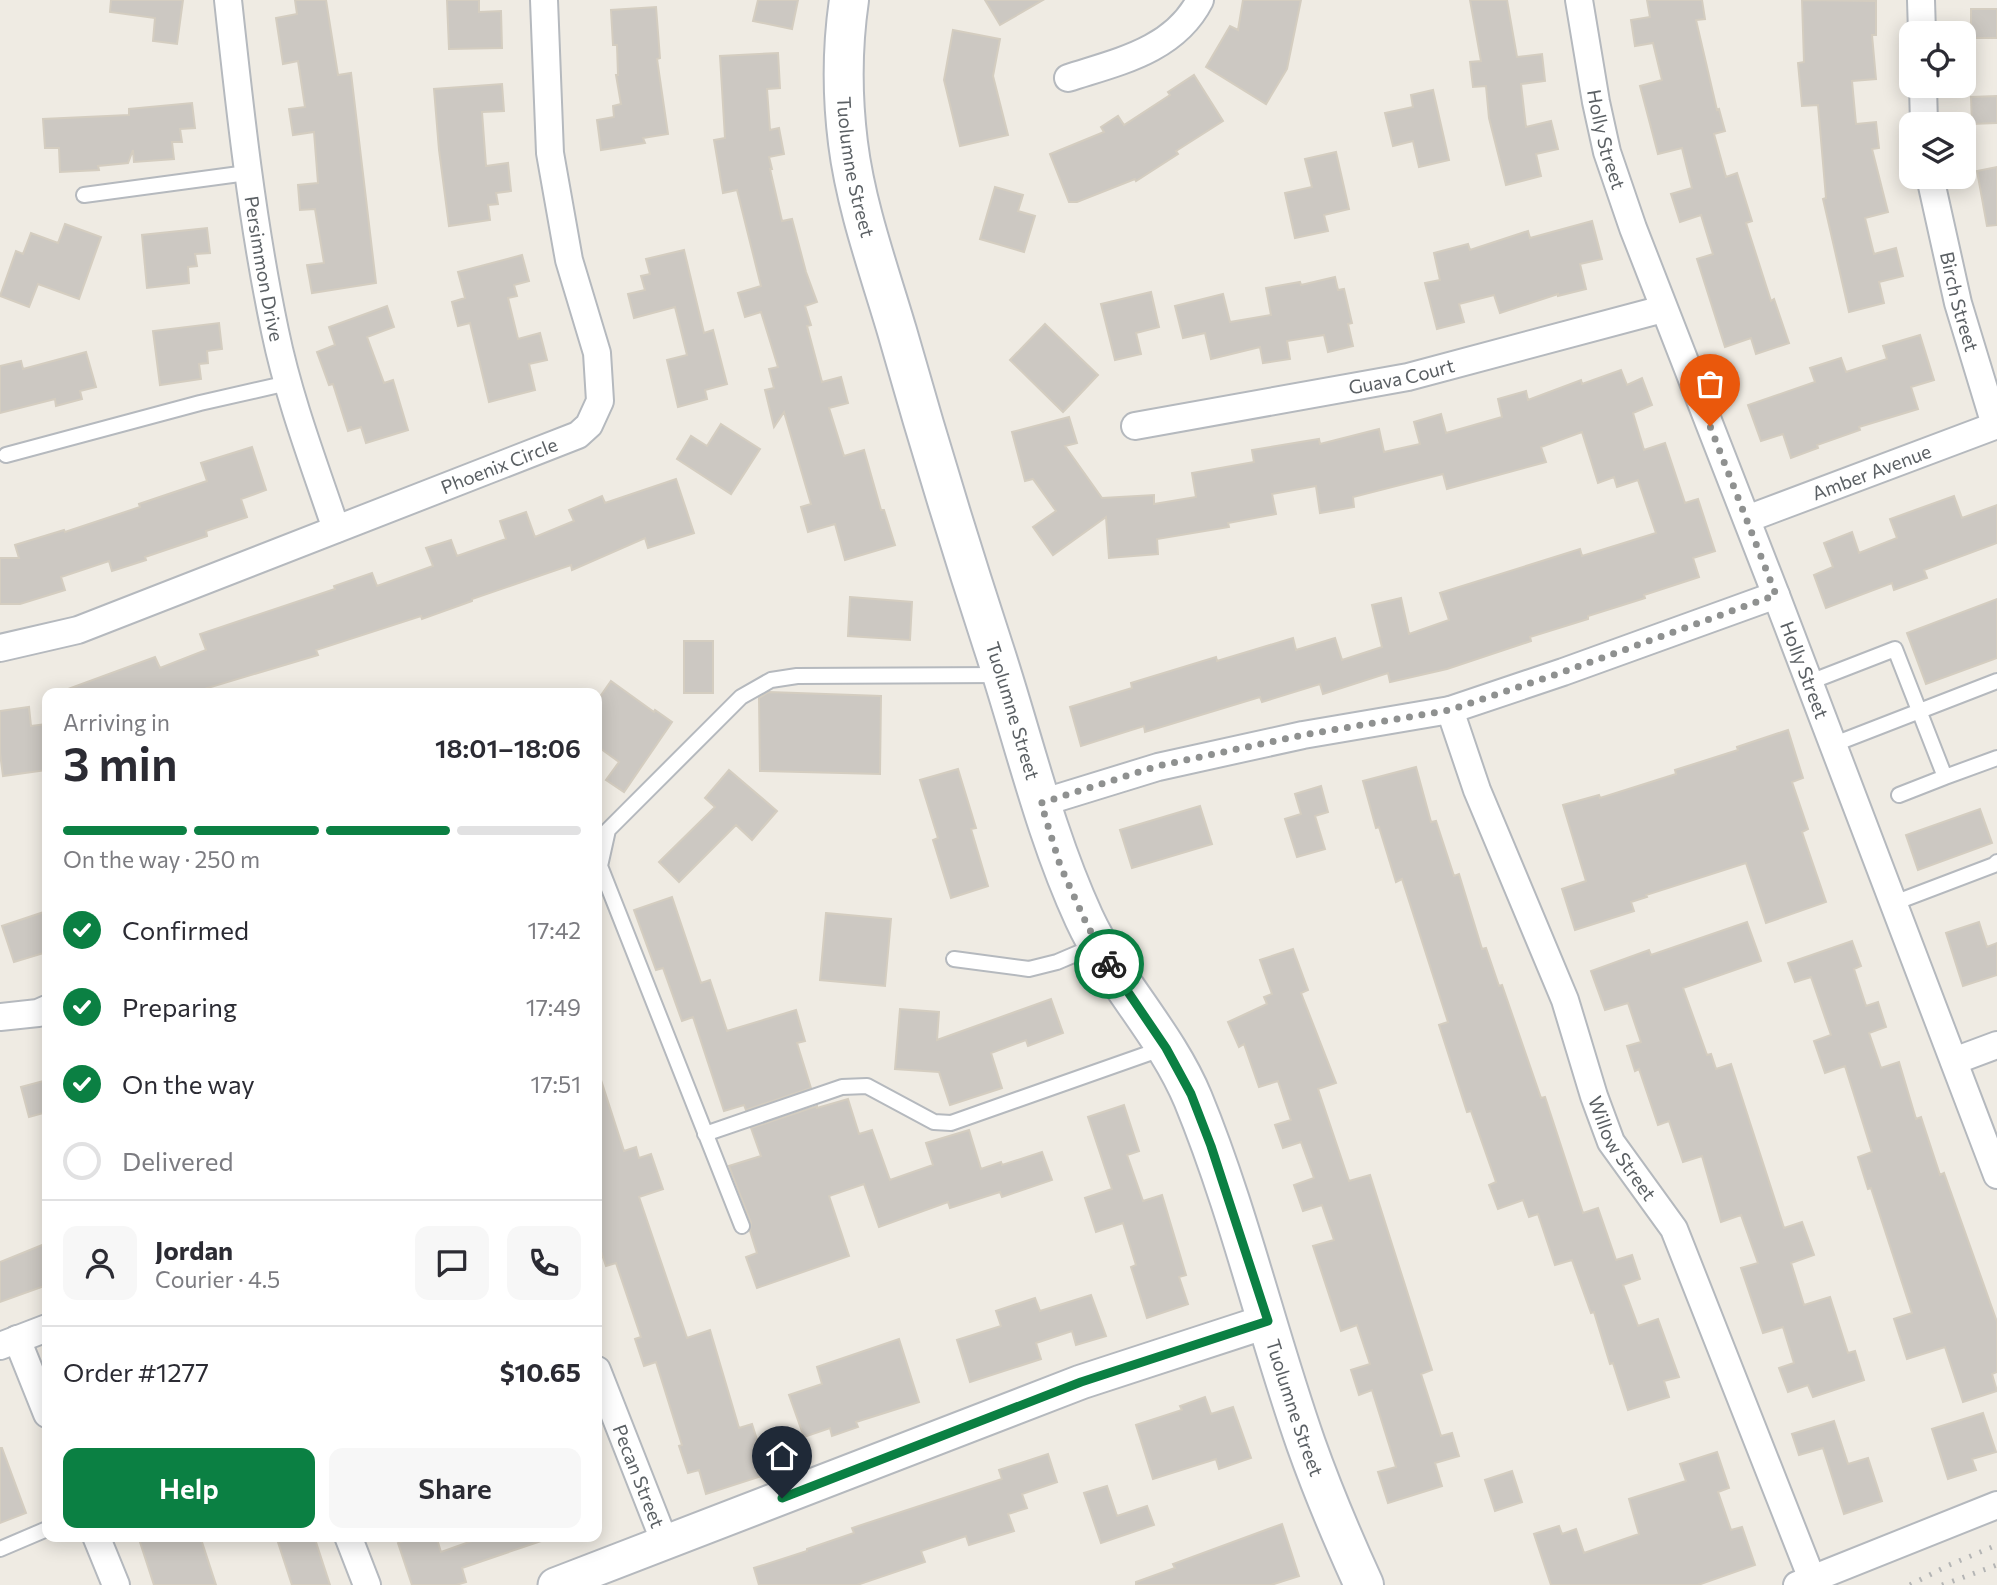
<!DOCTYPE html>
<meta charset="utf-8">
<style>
:root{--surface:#fff;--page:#f7f7f7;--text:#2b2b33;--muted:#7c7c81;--line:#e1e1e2;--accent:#0b8043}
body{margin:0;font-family:Commissioner,sans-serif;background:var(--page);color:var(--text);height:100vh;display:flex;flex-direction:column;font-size:26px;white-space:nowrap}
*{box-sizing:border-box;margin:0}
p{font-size:23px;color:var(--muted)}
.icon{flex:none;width:38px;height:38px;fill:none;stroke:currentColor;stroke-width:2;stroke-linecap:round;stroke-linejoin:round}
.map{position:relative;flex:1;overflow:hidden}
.panel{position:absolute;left:42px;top:688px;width:560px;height:854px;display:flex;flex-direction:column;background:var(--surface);border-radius:14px;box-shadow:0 4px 18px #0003}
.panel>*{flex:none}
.buttons{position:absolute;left:1899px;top:21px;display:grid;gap:14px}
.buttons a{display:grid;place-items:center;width:77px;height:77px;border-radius:14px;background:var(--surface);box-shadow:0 4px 18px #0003;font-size:35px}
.pin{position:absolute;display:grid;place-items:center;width:60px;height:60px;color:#fff;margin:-72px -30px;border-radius:50% 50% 50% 0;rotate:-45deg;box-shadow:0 0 7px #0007}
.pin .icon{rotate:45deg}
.courier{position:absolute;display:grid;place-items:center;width:70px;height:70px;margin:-35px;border:5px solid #0b8043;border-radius:50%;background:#fff;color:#222;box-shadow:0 2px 9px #0007}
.headline em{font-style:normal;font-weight:600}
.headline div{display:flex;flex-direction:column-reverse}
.headline{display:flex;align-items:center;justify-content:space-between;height:119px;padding:0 21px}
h1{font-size:46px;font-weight:600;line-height:52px}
.bar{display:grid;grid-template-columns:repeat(4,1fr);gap:10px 7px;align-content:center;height:84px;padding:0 21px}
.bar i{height:9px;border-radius:5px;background:var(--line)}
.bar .on{background:var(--accent)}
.bar p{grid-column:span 4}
.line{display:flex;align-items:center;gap:18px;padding:0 21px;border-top:2px solid var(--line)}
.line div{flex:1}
.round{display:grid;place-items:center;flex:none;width:74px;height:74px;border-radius:14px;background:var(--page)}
ol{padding:0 21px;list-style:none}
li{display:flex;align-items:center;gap:21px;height:77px}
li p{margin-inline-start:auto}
li .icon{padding:7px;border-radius:50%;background:var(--accent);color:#fff;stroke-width:4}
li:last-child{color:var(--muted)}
li i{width:38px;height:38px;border:4px solid var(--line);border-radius:50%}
.action{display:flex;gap:14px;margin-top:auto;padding:14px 21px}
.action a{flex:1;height:80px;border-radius:14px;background:var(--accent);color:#fff;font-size:28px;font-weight:600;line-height:80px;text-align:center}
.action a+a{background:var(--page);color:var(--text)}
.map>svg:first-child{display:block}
.building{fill:#ccc8c2;stroke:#d4cdc0;stroke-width:2}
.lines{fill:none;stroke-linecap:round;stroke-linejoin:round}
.service-casing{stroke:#b5b9be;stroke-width:18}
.minor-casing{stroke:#b5b9be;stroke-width:30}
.tertiary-casing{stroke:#b5b9be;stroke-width:37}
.secondary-casing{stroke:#b6bac0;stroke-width:42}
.service{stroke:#fff;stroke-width:14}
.minor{stroke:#fff;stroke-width:26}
.tertiary{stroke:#fff;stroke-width:33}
.secondary{stroke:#fff;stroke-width:38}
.rail{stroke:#b4b5b5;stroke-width:5;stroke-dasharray:2 9;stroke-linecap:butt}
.done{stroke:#8f9190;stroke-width:7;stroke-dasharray:0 12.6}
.route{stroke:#0b8043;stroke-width:9}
.labels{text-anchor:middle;stroke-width:5;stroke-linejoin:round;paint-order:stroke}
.street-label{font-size:19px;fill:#5b6064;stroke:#fff}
</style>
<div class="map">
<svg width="1997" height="1585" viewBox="0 0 1997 1585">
<rect width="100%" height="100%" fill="#efebe3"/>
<path class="building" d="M111,0H183L177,44L153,41L155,18L110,12Z
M295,0H326L338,75L351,73L376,283L312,293L307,265L324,263L315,209L300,210L298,185L318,183L314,132L293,135L289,109L305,107L298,61L283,64L276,18L297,14Z
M447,0H479V12L501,11L502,48L449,49Z
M758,0H798L792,29L753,21Z
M985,0H1043L1000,25Z
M1243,0H1301L1287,69L1266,104L1206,67L1230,26L1238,30Z
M1470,0H1507L1517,57L1542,54L1545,81L1521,84L1526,127L1551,121L1558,149L1536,154L1541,176L1506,185L1489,118L1486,86L1473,87L1470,62L1481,61Z
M1647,0H1702L1705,19L1696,20L1717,110L1719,109L1725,131L1714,134L1726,177L1737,173L1752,221L1746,223L1771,301L1774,299L1789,343L1756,354L1751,338L1725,347L1697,259L1713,254L1701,215L1680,222L1671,194L1692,188L1682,148L1658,154L1640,86L1662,80L1653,43L1635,46L1631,20L1650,17Z
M1802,0L1876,1V35H1872L1876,79L1852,81L1856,124L1876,122L1879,148L1872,149L1888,212L1865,218L1874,254L1896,248L1903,276L1879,282L1884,303L1849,312L1823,199L1826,198L1818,105L1802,106L1798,63L1804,62Z
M656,7L660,58L657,59L668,134L643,138L645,143L601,150L597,120L614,117L613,106L621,104L616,75H618L617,45H613L611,10Z
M1971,9H1997V38H1971Z
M953,30L1000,39L993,76L1008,135L960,146L944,80Z
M778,53L780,88L767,89L770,130L779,128L784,154L769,157L772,169H770L782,221L792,219L806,272L817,302L805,306L811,325L807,326L822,382L841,377L848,403L829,408L844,456L864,450L881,510H884L895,545L845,560L835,524L808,532L801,507L811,504L784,412L774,427L765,390L774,388L769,369L778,367L761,312L745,317L738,293L761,286L737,190L723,193L714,140L725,138L720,56Z
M1194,75L1223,121L1176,151L1178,154L1136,181L1135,179L1077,202H1069L1050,154L1104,132L1101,127L1118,116L1124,125L1170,95L1168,92Z
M502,84L504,111L482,112L486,166L508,163L511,191L496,193L498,204L488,205L490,220L449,226L439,150L434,89Z
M1433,90L1449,160L1419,167L1413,141L1393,146L1385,113L1413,107L1411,95Z
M1997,96V123L1972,124L1971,97Z
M192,103L195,128L180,129L182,142H172L174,159L134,162L133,150L128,163L98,166L99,170L60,172L59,148H45L43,119L129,115V109Z
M1336,152L1349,209L1324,215L1328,231L1295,238L1285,193L1312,187L1305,159Z
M1997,167V225L1987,226L1977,171Z
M995,187L1023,195L1018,211L1035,216L1024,252L980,239Z
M1592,221L1602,259L1580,264L1586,289L1558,296V294L1500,313L1494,295L1459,304L1464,322L1437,329L1425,283L1440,280L1434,253L1468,244L1470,250L1528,231L1530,238Z
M65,224L101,237L79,299L38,284L29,307L0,296L16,251L23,254L31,233L58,243Z
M207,228L210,253L195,254L197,266L188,267L189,283L147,288L142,235Z
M684,250L704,333L713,330L727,384L705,390L707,399L678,407L667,360L687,355L675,307L634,318L628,294L645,290L641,276L650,274L646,259Z
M522,255L529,281L514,285L517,296L508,298L518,339L540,333L547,360L529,364L535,390L489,402L470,323L458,326L452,302L465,298L458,272Z
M1335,277L1338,290L1344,289L1352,323L1348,324L1353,346L1328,352L1324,335L1287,341L1290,359L1263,363L1260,347L1211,359L1205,333L1183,338L1175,306L1223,294L1230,322L1271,315L1266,288L1300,282L1301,285Z
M1151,292L1159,327L1136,333L1141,354L1115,360L1101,304Z
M387,306L394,327L367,337L384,383L393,380L408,430L366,443L361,427L348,431L333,384L329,385L317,352L335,345L329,327Z
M219,323L222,349L207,351L208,363L199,364L201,379L160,385L153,331Z
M1045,324L1098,375L1063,412L1010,360Z
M1920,335L1934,380L1911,387L1918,409L1859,427L1860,430L1817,445L1818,448L1791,458L1783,434L1761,441L1748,405L1815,382L1810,368L1841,358L1846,372L1887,359L1883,346Z
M86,352L96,387L80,391L82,399L56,406L55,399L0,413V366L21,361L23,369Z
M1621,370L1627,385L1642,378L1652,405L1633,413L1644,450L1665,443L1685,503L1698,499L1715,551L1693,558L1699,577L1644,595L1645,598L1588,616V619L1530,637L1531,641L1447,669L1390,682L1388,673L1323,694L1320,684L1262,702L1260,697L1145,732L1144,726L1081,746L1070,707L1132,688L1131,683L1216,657L1217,661L1293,638L1296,650L1335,638L1342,660L1382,647L1372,605L1401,598L1409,634L1449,620L1440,593L1580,549L1582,556L1656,533L1638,480L1617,487L1614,477L1598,483L1582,432L1541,447L1546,462L1447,489L1443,474L1353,497L1354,507L1320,513L1316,486L1272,494L1276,514L1228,523L1229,527L1157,539L1158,554L1109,558L1106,517L1053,555L1033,527L1056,511L1033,479L1025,481L1012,432L1069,417L1077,443L1065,446L1102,498L1154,495V504L1196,497L1192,473L1254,462L1252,450L1319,439L1320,444L1379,429L1384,452L1420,444L1414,422L1441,414L1446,433L1502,417L1498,399L1526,391L1528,400L1581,380L1582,384Z
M721,424L760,449L731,494L677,459L691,436L707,446Z
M252,447L266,490L241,499L247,517L206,531L207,536L145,557L146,560L112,571L109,561L61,577L65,590L20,604H0V558H19L15,545L64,530L65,532L140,507L139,504L207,481L201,463Z
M676,479L694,533L648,548L645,538L572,570L571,565L472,599V601L422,619L421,616L316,650L318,655L191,693H66L65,690L155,657L160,668L206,650L200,634L335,589L334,586L372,573L377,586L433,566L426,548L451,540L457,556L506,539L500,521L526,512L535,537L574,521L569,510L602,496L605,503Z
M1954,496L1962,518L1997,505V543L1924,570L1927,578L1894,590L1892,583L1826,608L1814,575L1833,567L1824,543L1852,532L1859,553L1897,538L1890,519Z
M850,597L912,602L910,640L848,636Z
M1997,599V658L1926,684L1907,633Z
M684,641H713V693H684Z
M611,681L654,712L655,710L672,722L624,792L606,780L619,762L597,746V701Z
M769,692L881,696L880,774L760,771L759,698Z
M29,707L31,726L47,724V770L3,776L0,753V711Z
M1788,730L1803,778L1792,782L1808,829L1802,832L1826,902L1766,923L1746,863L1646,895L1647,897L1631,902L1634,911L1575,930L1562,889L1586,881L1563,805L1599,795L1600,798L1676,774L1675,770L1738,750L1737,747Z
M1416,767L1431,822L1436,821L1454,876L1459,874L1482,949L1486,948L1499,986L1502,985L1541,1098L1545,1097L1583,1213L1598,1208L1616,1260L1632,1255L1640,1279L1623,1285L1638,1326L1658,1319L1679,1377L1664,1381L1669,1397L1628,1410L1613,1363L1610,1364L1594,1312L1591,1313L1572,1260L1555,1265L1538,1214L1529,1217L1523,1200L1498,1209L1489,1185L1496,1182L1471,1111L1467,1112L1439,1025L1448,1022L1402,879L1396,882L1379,827L1376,828L1363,781Z
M958,769L976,828L971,829L988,886L951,898L933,840L938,838L920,780Z
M729,770L777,811L752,840L736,825L679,882L659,862L715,807L705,798Z
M1321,786L1328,812L1315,816L1325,849L1297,857L1285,819L1301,814L1295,794Z
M1200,806L1212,844L1132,868L1120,830Z
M1980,809L1992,843L1918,870L1906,835Z
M672,897L701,983L710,980L727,1031L796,1010L805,1041L797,1043L811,1088L746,1110L744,1105L724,1111L693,1017L682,1021L663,968L656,970L634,910Z
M47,911V952L14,962L2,926Z
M826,913L891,919L885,986L820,980Z
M1747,922L1761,961L1683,988L1707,1055L1711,1054L1716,1069L1731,1064L1784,1228L1802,1222L1814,1255L1791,1263L1804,1305L1830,1297L1848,1353L1855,1351L1864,1380L1813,1397L1808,1385L1788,1392L1779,1368L1794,1363L1783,1327L1763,1333L1741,1268L1758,1263L1741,1215L1721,1222L1702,1156L1683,1162L1669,1121L1658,1125L1639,1069L1635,1071L1627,1046L1641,1042L1628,1003L1605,1010L1591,971L1649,950L1651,955Z
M1979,922L1987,947L1997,943V975L1963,986L1946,933Z
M1852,941L1861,966L1854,969L1866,1006L1878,1002L1886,1027L1869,1033L1881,1068L1899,1062L1916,1119L1921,1117L1940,1175L1944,1173L1997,1322V1372L1992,1374L1997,1391L1963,1402L1945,1347L1907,1359L1894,1319L1912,1313L1871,1188L1868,1189L1858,1157L1872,1152L1845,1066L1825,1073L1814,1041L1831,1035L1811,977L1795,982L1788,963Z
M1293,949L1308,990L1301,993L1336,1083L1318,1089L1349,1181L1370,1175L1432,1370L1421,1374L1441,1436L1452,1433L1459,1456L1435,1463L1442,1486L1388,1503L1378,1472L1396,1467L1372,1390L1359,1395L1351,1370L1370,1364L1357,1325L1341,1331L1313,1246L1334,1240L1322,1205L1303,1211L1294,1185L1314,1178L1301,1142L1283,1148L1275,1125L1291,1120L1278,1081L1259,1087L1244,1044L1239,1047L1228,1022L1267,1004L1264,997L1272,994L1260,960Z
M1051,999L1063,1033L1028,1046L1026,1040L991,1053L1002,1088L950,1105L939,1072L895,1069L900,1009L939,1012L937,1040Z
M47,1080V1112L29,1117L21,1087Z
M597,1080H601L624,1151L636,1147L639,1158L651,1154L663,1189L639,1197L687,1338L710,1330L739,1428L752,1424L768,1474L706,1494L699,1470L688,1473L679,1446L682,1445L656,1362L644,1366L635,1339L641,1337L616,1263L606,1266L597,1240Z
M848,1099L859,1134L872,1130L890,1180L933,1165L926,1143L969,1130L981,1169L1001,1162L1002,1165L1042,1152L1052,1180L1002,1197L1000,1192L950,1208L948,1202L879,1227L864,1184L829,1196L849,1256L757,1288L746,1257L757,1253L750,1231L751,1223L729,1166L761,1156L751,1128L817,1106V1108Z
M1124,1105L1139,1151L1127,1155L1143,1201L1162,1195L1186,1275L1179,1277L1188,1304L1147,1318L1131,1267L1136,1265L1123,1223L1096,1232L1085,1198L1112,1189L1088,1117Z
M47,1243V1285L0,1302V1262Z
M1091,1295L1106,1336L1076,1345L1072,1331L1036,1343L1041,1359L970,1382L957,1340L1001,1326L996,1311L1035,1298L1040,1311Z
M899,1339L919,1402L856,1422L858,1427L832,1436L830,1428L804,1437L789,1395L822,1384L817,1367Z
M1205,1397L1211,1414L1233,1407L1251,1458L1219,1469L1216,1459L1153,1479L1136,1425L1182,1410L1180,1406Z
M1983,1413L1996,1452L1972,1459L1976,1470L1948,1479L1932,1429Z
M1834,1421L1848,1464L1868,1458L1882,1501L1844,1514L1823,1448L1799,1455L1792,1434Z
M0,1448H2L26,1513L0,1523Z
M1717,1452L1729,1488L1718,1492L1731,1530L1742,1527L1755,1565L1698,1585H1551L1534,1534L1559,1526L1562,1534L1576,1529L1584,1553L1639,1534L1629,1499L1686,1481L1680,1464Z
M1048,1454L1057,1482L1022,1494L1027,1508L1008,1514L1014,1531L969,1545L966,1536L921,1551L925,1562L857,1585H759L754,1568L807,1551V1549L854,1533L852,1528L1002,1479L999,1470Z
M1512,1471L1522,1502L1495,1511L1485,1480Z
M1107,1486L1117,1516L1147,1506L1154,1525L1101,1543L1084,1493Z
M1282,1524L1299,1576L1271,1585H1136V1582L1175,1568L1173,1564Z
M138,1536H200L216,1585H154Z
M276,1536H314L330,1585H292Z
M417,1536H436L441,1552L486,1536H543L544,1540L462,1568L466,1582L456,1585H412L398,1543Z"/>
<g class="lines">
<g class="service-casing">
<path id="service" d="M84,195L247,173
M6,455L200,403L288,383
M1810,682L1895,649L1945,777L1997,758
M1832,745L1997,681
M1899,795L1945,777
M1894,903L1994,865L1997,862
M954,959L1029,969L1057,962L1097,945
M705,1134L842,1087L867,1086L934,1122L951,1123L1164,1048
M742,1226L600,866L608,830L741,697L771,680L797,676L1002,675
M0,1549L47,1529"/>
</g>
<g class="minor-casing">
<g id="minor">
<path id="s1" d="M228,0C240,111 252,222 275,331C289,399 314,464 336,529"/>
<path id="s2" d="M1579,0L1596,102L1607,152L1633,228L1776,595L1997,1175"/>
<path d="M1921,0L1922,33"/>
<path d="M1068,78C1117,62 1174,51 1200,0"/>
<path d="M1923,86L1924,124"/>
<path id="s3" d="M1930,177L1958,303L1995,425"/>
<path id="s4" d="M1135,426L1408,377L1663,309"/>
<path id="s5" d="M1747,519L1997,425"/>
<path id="s6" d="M0,648L78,630L578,435L589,425L600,401L597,353L569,260L550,153L544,0"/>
<path id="s7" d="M1450,710L1477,790L1565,1000L1594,1096L1611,1142L1674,1229L1812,1579"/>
<path d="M1041,803L1158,767L1303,735L1450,710L1563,672L1776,595"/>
<path d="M0,1017L38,1013L47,1009"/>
<path d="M1954,1061L1997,1045"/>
<path d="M17,1339L47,1414"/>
<path d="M0,1346L47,1328"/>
<path id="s8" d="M597,1370L665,1543"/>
<path d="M96,1536L116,1585"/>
<path d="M348,1536L367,1585"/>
<path d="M1797,1585L1997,1505"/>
</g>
</g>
<g class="tertiary-casing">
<path id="tertiary" d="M555,1585L1081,1382L1268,1321"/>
</g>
<g class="secondary-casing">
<g id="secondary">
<path id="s9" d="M849,0C842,48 842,95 848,143C856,207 879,270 897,331C927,437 959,542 993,646C1023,737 1044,831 1084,918C1114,983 1166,1034 1193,1099C1239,1211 1266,1330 1306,1444C1323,1492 1343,1539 1364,1585"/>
</g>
</g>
<use href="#service" class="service"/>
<use href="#minor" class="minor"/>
<use href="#tertiary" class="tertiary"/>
<use href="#secondary" class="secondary"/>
<path class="rail" d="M1910,1585L1949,1565L1997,1545
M1942,1585L1997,1565"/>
</g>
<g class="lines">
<path class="done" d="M1109,964L1087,925L1060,865L1041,803L1158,766L1303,735L1450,710L1563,672L1776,595L1710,426"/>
<path class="route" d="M782,1498L1081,1382L1268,1321L1211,1146L1191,1094L1166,1048L1109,964"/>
</g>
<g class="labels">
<g class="street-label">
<text dy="7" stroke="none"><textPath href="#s2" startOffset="142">Holly Street</textPath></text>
<text dy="7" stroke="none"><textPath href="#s9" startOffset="168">Tuolumne Street</textPath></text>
<text dy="7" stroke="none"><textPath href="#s1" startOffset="271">Persimmon Drive</textPath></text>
<text dy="7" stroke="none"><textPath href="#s3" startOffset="128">Birch Street</textPath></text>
<text dy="7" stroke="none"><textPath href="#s4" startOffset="271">Guava Court</textPath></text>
<text dy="7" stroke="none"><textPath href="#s6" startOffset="532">Phoenix Circle</textPath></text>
<text dy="7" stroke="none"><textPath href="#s5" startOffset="133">Amber Avenue</textPath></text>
<text dy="7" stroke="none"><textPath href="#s2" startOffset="709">Holly Street</textPath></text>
<text dy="7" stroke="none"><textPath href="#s9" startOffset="735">Tuolumne Street</textPath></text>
<text dy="7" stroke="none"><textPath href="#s7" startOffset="472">Willow Street</textPath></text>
<text dy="7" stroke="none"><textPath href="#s9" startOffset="1491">Tuolumne Street</textPath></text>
<text dy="7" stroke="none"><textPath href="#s8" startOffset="114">Pecan Street</textPath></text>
</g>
</g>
</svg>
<div class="buttons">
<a><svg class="icon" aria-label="locate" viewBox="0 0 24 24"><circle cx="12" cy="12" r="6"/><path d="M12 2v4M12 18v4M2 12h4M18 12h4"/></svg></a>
<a><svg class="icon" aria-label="layers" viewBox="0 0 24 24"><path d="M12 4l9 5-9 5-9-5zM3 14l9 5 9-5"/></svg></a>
</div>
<div class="pin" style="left:1710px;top:426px;background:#ea580c"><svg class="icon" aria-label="bag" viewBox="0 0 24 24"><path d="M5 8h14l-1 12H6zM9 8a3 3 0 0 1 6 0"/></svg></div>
<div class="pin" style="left:782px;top:1498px;background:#1f2937"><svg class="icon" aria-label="home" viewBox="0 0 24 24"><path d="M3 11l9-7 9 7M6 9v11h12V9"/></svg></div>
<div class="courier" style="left:1109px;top:964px"><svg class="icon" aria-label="bike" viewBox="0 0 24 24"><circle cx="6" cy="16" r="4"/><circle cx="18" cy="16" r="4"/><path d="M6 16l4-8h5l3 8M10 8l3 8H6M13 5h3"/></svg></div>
<section class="panel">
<div class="headline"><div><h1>3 min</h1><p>Arriving in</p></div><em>18:01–18:06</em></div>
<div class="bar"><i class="on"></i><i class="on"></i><i class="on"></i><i></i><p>On the way · 250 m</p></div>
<ol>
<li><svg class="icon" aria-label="check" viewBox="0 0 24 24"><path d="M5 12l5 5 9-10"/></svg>Confirmed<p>17:42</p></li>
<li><svg class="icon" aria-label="check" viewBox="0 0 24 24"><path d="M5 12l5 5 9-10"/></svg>Preparing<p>17:49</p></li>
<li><svg class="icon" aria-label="check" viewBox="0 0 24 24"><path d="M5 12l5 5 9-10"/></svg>On the way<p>17:51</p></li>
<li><i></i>Delivered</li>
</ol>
<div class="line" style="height:126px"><a class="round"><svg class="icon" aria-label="person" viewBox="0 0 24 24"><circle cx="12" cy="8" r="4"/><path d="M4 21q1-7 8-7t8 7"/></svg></a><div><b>Jordan</b><p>Courier · 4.5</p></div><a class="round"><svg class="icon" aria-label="chat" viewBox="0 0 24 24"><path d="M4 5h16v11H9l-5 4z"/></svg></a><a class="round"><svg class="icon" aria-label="phone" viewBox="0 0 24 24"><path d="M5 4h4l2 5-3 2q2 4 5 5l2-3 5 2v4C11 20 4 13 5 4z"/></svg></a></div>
<div class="line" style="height:91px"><div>Order #1277</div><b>$10.65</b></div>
<div class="action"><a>Help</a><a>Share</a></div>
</section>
</div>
